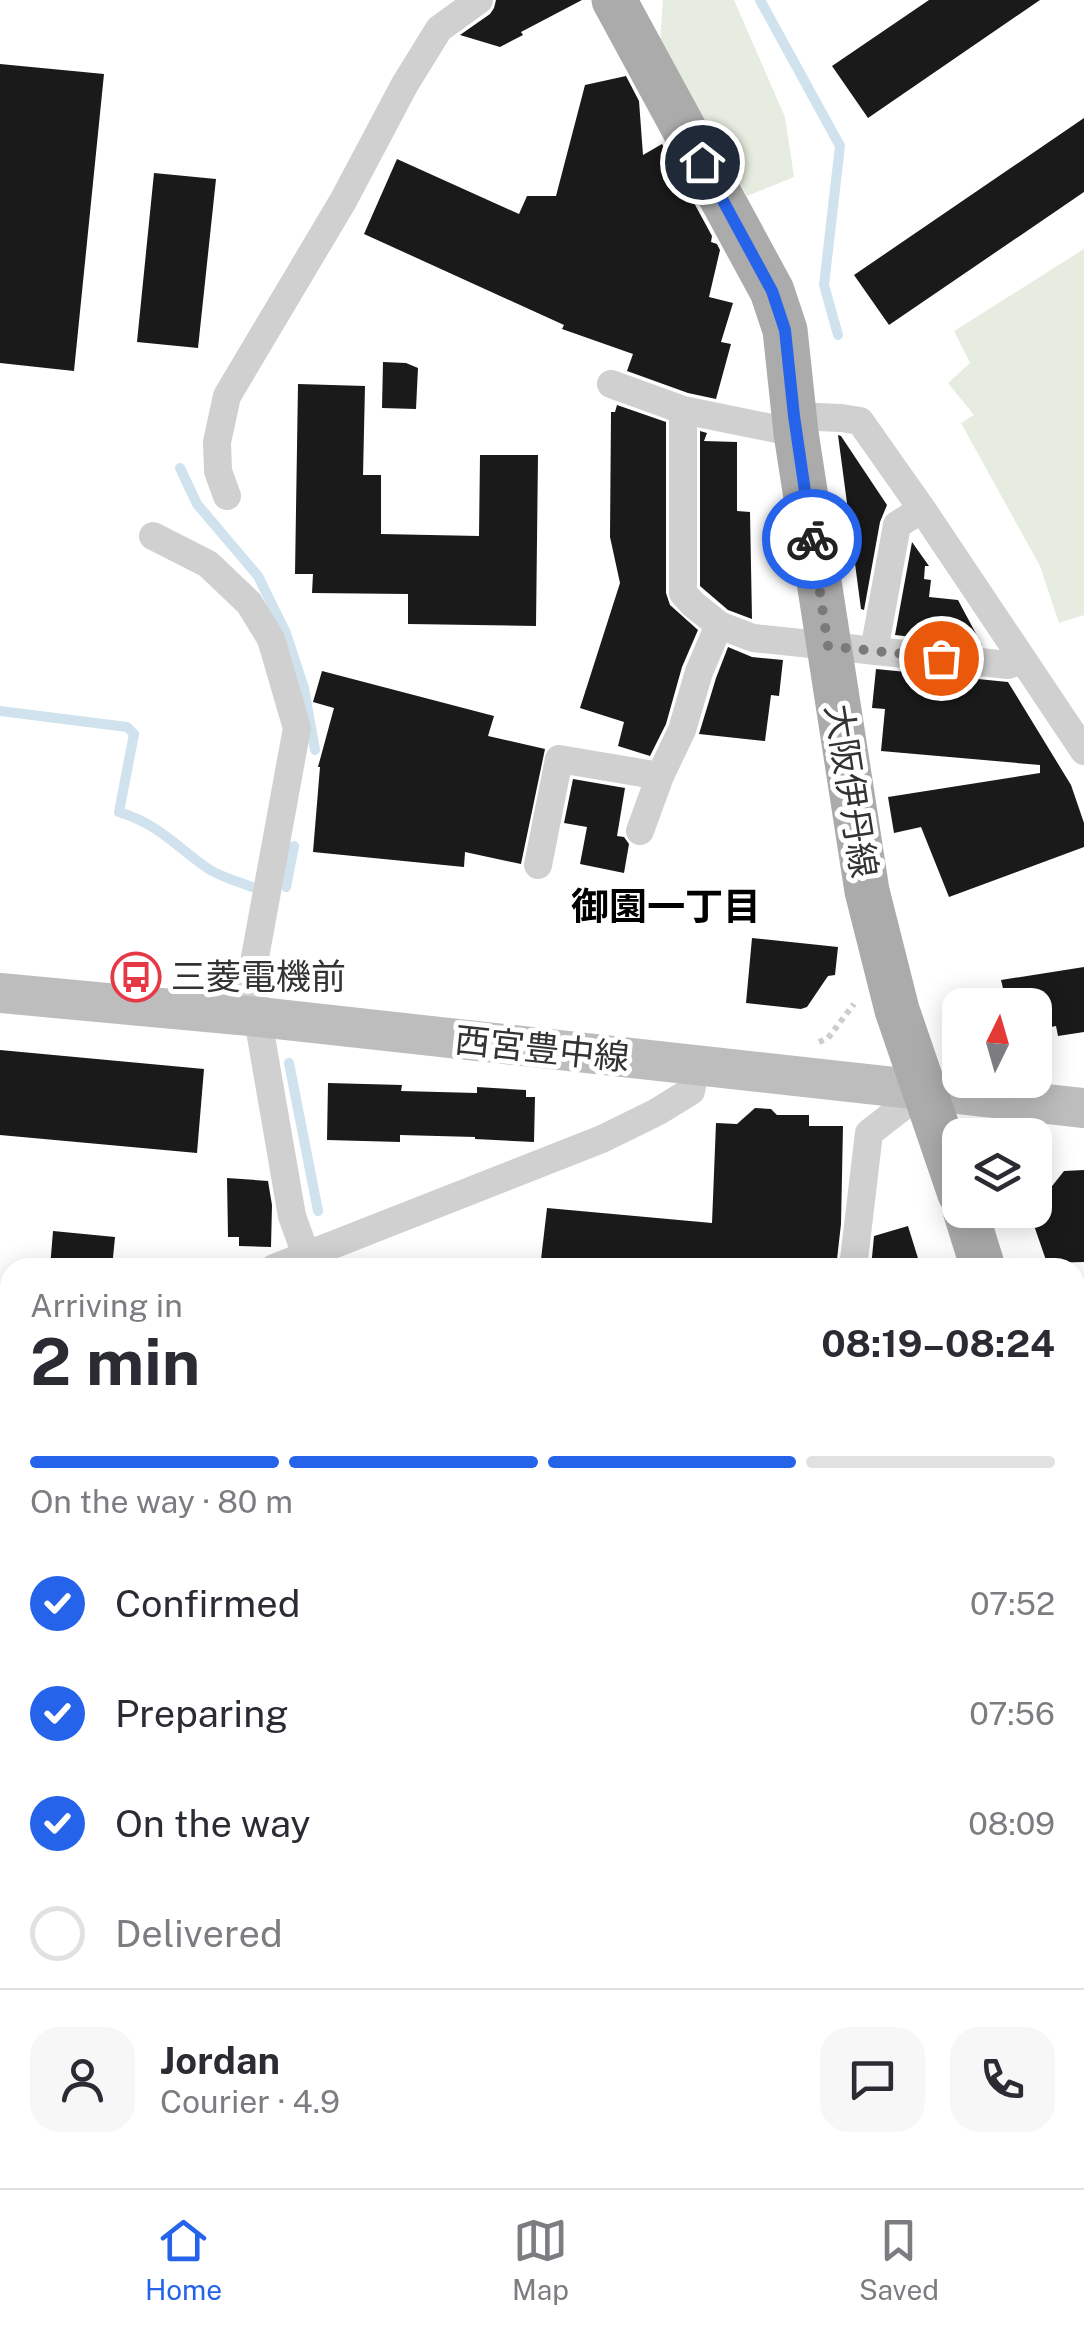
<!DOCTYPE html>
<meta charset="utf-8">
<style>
:root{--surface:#fff;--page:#f7f7f7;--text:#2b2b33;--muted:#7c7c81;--line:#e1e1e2;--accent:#2563eb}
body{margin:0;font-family:"Public Sans","Noto Sans JP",sans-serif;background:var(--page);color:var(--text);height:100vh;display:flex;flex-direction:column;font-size:38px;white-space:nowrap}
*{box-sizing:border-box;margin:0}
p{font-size:32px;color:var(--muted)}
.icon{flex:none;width:55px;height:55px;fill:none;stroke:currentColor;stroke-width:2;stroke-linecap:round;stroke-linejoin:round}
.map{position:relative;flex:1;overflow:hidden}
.side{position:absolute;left:0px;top:1258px;width:1085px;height:932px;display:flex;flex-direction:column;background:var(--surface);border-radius:30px 30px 0 0;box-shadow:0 5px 25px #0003}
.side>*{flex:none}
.needle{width:65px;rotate:5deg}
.fabs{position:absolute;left:942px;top:988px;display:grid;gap:20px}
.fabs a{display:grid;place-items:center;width:110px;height:110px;border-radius:20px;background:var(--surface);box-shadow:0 5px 25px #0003;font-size:50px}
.pin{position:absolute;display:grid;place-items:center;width:85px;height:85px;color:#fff;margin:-42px;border:5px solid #fff;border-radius:50%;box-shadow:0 2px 10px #0007}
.courier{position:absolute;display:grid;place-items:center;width:100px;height:100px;margin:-50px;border:8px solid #2563eb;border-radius:50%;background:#fff;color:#222;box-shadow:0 2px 12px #0007}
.overview em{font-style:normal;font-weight:700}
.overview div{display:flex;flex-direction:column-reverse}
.overview{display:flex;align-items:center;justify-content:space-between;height:170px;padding:0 30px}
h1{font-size:65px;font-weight:700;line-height:75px}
.bar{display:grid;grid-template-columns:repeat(4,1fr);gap:15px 10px;align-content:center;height:120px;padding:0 30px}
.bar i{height:12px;border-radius:8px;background:var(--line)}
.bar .on{background:var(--accent)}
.bar p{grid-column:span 4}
.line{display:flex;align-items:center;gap:25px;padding:0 30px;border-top:2px solid var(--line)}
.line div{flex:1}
.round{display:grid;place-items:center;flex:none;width:105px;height:105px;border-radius:30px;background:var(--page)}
ol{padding:0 30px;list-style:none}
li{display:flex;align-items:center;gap:30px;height:110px}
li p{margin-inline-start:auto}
li .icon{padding:10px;border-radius:50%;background:var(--accent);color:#fff;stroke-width:4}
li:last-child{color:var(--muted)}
li i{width:55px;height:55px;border:5px solid var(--line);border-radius:50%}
.menu{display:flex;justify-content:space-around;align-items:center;height:140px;border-top:2px solid var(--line);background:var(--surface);font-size:28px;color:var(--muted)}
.menu a{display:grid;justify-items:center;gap:5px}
.menu .on{color:var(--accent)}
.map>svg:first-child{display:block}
.green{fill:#e6ecdf}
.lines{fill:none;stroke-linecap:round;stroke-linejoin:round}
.stream{stroke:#cfe2ee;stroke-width:10}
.building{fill:#1a1a1a}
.path{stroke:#cdcdcd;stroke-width:6;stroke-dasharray:5 5;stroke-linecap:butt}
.lane{stroke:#d0d0d0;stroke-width:14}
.street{stroke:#d0d0d0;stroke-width:28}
.secondary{stroke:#bdbdbd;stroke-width:40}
.primary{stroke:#ababab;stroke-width:45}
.done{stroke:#7a7a7a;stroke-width:10;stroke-dasharray:0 18}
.route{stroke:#2563eb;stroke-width:12}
.labels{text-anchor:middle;stroke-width:10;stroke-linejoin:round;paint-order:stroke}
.street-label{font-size:35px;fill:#333;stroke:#fff}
.poi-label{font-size:35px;fill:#333;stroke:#fff;text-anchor:start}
.neighbourhood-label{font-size:38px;font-weight:bold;fill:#000;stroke:#fff}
</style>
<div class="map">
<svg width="1084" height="2188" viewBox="0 0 1084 2188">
<rect width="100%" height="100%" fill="#fff"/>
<path class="green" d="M663,0H734L785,117L794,177L747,196L660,43Z
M1084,249V615L1059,623L1040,566L961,423L974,415L948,383L970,363L954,331Z"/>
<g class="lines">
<path class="stream" d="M760,0L840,146L824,285L838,335
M180,468L197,504L258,576L286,633L304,688L315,750
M0,711L127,727L134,734L119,812C160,825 174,845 207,868C220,877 237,881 252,887
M286,887L294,846
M289,1063L318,1211
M109,2188V2180"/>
</g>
<path class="building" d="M496,0H582L521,32L523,35L500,47L460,35L490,14L494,8Z
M929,0H1040L868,118L832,66Z
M0,64L104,74L74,371L0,363Z
M626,76L639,101L643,155L662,144L712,236L711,242L717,244L720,250L709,297L733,303L721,342L731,344L716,399L688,393L627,371L633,354L562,329L564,325L364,234L397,159L519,214L527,196H556L585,85Z
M1084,118V192L889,325L854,275Z
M154,173L216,179L198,348L137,342Z
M383,362L406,363L418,368L416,409L382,408Z
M298,384L365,386L363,475H381V534L479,536L480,455H538L536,626L408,624V594L312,593L313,574H295Z
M617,405L666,422V593L670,605L698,630L682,667L666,724L650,756L618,746L624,722L580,708L620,583L610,537L611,412H615Z
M700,431L707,433L704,441L737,442V511L750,512L752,619L728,610L700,586Z
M838,435L841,436L887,505L880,522L864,610L861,609Z
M912,542L929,566H925L924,579L931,580L929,597L958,600L982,645L895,635Z
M728,647L752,657L783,660L779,696L771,695L765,741L699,734L716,678Z
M876,669L1008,682L1071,785L1084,823V847L949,897L921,827L894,833L888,797L1040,773V765L881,751L885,709L872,708Z
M322,671L494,716L488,736L545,749L521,864L465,852L464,867L313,852L320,767H318L334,708L313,702Z
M573,779L625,788L617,836L624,837L629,844L624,873L580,864L587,827L564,823Z
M752,938L838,947L835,975L828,976L807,1007L801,1009L746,1003Z
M1084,967V1032L1058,1036L1056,1026L1035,1030V1005H1007L1001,980Z
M0,1050L204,1069L197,1153L0,1135Z
M328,1083L402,1085L401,1091L477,1093V1087L526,1090V1097H535L534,1142L475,1139V1137L400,1135V1142L327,1140Z
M755,1108L771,1109L777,1115H809V1126H843L841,1224L836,1268H540L547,1208L712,1223L716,1123L737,1124Z
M1084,1170V1262L1047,1263L1030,1214L1064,1171Z
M227,1178L268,1181L272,1205L271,1247L239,1246V1237H228Z
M908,1226L921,1268H871L874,1236Z
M53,1231L115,1237L112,1268H50Z"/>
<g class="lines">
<path class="path" d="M819,1042L828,1038L854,1004"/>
<path class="lane" d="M0,1513L10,1512"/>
<path class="street" d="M611,384L683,410L796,433
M683,410V593L693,604L719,625L753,638L1008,665L1022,660
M794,416L841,418L860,421L922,509L1084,751
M227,496L218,471L217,442L227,396L343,201L405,84L439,29L479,0
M153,536L208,564L249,603L271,639L297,728L251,979L292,1216L306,1255
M874,651L897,525L922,509
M660,776L682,730L699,672L719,625
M538,865L559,759L660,776L640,831
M274,1268L602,1139L657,1112L691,1091L696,1066
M853,1268L869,1133L924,1090
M0,1375L10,1371
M1075,1921L1084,1918
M0,2013L10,2012
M82,2180L83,2188
M628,2180L629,2188
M872,2188L876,2180"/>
<path class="secondary" d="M0,993L259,1017L1084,1108"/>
<path class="primary" d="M614,0L772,291L785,330L796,433L867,891L897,1010L960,1194
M965,1210L983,1268
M1075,1566L1084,1595"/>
</g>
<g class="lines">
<path class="done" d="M812,539L828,646L941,658"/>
<path class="route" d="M702,162L772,291L785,330L794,416L812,539"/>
</g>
<defs>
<g id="bus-ring" transform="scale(2.5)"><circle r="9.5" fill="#fff" stroke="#e63946" stroke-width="1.5"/><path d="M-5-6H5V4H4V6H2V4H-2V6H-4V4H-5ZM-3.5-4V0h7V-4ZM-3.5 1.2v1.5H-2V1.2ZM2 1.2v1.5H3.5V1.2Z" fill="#e63946"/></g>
</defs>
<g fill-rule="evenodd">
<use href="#bus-ring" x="136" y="977"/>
</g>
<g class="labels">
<g class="street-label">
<text transform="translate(851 791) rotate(81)" y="12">大阪伊丹線</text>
<text transform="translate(542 1049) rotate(6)" y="12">西宮豊中線</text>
</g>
<g class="poi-label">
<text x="171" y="989">三菱電機前</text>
</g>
<g class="neighbourhood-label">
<text x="666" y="920">御園一丁目</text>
</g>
</g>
</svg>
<div class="fabs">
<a><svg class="needle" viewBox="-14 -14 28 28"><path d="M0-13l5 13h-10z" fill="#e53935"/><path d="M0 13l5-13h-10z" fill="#7c7c81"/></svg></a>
<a><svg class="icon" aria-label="layers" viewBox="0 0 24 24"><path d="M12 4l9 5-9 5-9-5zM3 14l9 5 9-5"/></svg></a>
</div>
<div class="pin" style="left:941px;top:658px;background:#ea580c"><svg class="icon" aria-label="bag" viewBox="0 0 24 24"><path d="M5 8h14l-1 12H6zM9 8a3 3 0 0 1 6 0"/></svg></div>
<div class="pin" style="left:702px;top:162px;background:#1f2937"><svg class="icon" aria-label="home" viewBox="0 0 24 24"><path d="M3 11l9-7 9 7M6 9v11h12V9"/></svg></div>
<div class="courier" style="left:812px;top:539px"><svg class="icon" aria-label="bike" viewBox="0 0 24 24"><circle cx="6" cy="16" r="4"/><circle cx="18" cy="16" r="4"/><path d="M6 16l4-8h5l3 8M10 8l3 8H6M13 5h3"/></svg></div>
<section class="side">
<div class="overview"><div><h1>2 min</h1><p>Arriving in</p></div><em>08:19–08:24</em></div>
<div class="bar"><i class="on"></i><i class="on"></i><i class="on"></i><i></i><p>On the way · 80 m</p></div>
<ol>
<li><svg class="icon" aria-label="check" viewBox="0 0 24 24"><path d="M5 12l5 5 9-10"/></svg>Confirmed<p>07:52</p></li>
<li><svg class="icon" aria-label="check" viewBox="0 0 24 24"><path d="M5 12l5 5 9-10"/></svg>Preparing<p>07:56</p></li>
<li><svg class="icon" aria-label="check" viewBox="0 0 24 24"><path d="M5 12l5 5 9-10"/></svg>On the way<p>08:09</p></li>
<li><i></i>Delivered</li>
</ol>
<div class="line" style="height:180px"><a class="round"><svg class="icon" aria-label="person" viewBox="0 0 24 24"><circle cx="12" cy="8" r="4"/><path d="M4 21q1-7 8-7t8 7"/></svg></a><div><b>Jordan</b><p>Courier · 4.9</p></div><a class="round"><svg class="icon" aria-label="chat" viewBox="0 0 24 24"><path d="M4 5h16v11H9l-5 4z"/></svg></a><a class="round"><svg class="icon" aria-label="phone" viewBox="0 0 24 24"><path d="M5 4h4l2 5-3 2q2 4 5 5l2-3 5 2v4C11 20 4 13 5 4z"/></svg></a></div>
</section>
</div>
<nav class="menu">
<a class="on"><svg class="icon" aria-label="home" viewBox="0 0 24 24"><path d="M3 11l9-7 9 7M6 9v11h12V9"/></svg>Home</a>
<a><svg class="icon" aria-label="map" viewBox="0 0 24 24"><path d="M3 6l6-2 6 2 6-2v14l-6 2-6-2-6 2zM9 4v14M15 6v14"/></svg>Map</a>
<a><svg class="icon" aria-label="saved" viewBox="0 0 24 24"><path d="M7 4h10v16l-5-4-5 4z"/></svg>Saved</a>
</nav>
